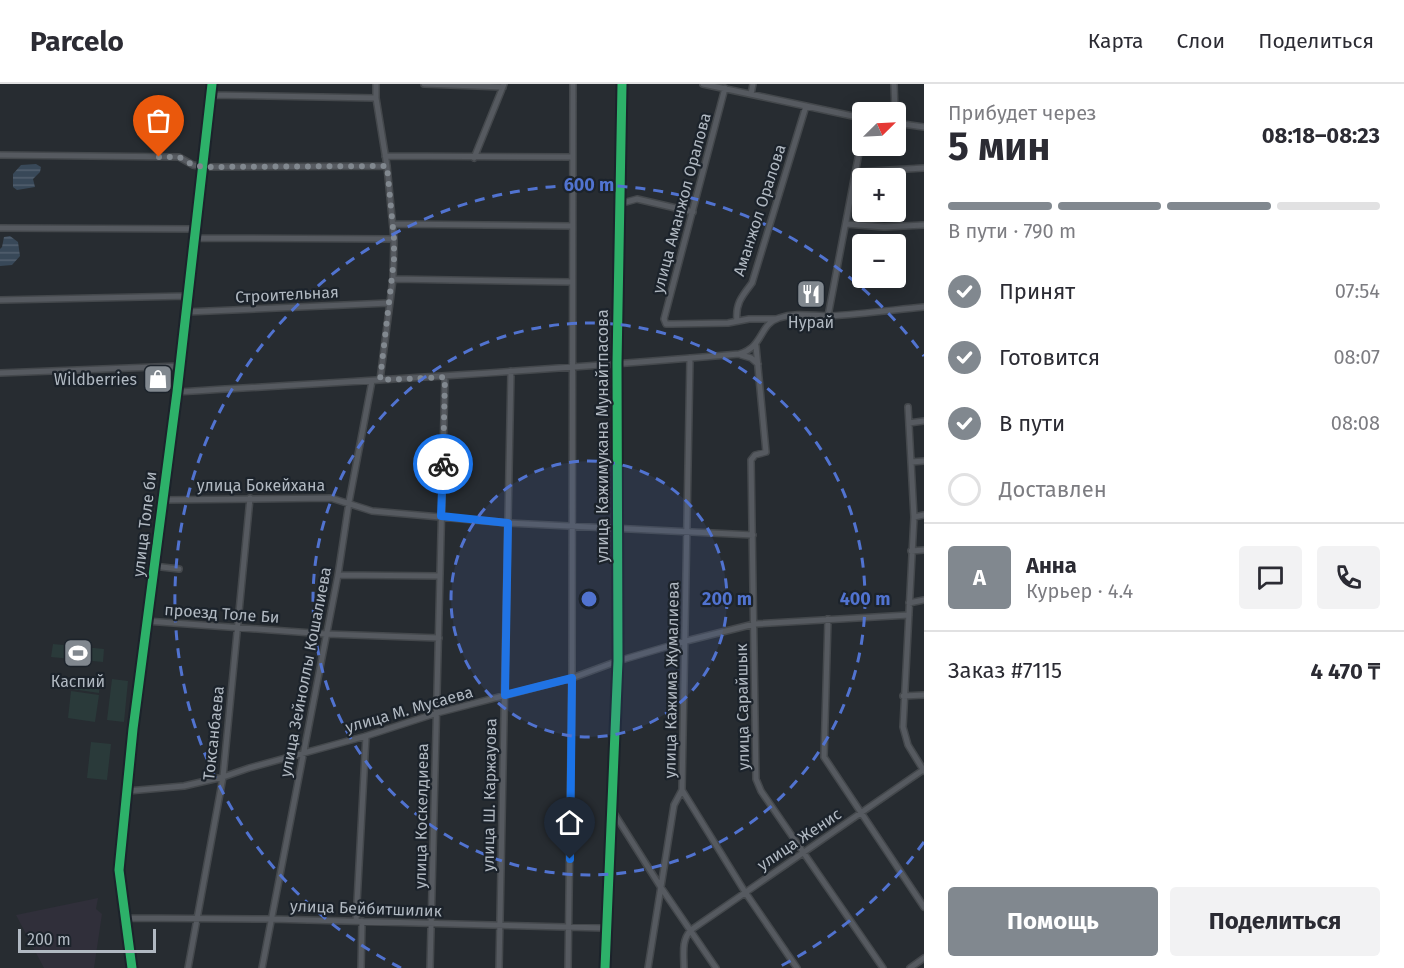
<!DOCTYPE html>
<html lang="ru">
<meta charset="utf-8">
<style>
:root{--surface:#fff;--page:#f2f2f3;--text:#2b2b33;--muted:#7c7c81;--line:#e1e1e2;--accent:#81888f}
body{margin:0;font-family:"Fira Sans",sans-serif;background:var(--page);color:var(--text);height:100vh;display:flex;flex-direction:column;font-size:22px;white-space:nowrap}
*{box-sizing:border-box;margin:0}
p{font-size:20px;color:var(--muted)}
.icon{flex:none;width:33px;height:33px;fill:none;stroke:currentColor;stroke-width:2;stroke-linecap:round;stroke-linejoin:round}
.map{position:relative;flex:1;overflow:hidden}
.drawer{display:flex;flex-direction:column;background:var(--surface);width:480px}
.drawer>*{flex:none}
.needle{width:39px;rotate:66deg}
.controls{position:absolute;left:852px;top:18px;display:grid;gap:12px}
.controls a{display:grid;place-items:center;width:54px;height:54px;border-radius:6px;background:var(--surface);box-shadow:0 3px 15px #0003;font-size:30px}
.scale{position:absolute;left:18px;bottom:15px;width:138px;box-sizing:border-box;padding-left:6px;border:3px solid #b1b9c2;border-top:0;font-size:16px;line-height:21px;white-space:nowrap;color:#b1b9c2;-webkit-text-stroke:4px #1c232b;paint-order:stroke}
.pin{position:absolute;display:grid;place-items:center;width:51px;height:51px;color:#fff;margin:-62px -26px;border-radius:50% 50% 50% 0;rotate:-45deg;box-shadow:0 0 6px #0007}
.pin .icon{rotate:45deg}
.courier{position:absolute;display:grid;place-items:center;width:60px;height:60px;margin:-30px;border:4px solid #1a73e8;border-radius:50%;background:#fff;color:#222;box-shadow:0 2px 8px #0007}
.headline em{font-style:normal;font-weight:700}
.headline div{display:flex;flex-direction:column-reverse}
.headline{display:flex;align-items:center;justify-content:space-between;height:102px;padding:0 24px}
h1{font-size:39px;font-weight:700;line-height:45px}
.bar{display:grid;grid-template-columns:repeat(4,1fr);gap:9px 6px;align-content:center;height:72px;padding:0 24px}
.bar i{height:8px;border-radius:4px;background:var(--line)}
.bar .active{background:var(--accent)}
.bar p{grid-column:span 4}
.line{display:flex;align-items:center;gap:15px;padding:0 24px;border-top:2px solid var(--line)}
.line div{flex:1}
.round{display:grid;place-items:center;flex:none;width:63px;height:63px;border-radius:6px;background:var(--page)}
ol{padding:0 24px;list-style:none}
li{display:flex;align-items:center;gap:18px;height:66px}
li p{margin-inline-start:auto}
li .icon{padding:6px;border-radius:50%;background:var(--accent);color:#fff;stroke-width:4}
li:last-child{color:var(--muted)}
li i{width:33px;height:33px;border:3px solid var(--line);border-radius:50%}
.primary-button{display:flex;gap:12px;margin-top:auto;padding:12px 24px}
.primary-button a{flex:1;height:69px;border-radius:6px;background:var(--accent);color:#fff;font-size:24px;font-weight:700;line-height:69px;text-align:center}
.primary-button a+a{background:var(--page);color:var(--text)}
header{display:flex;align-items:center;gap:36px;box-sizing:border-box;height:84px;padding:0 30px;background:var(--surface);border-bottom:2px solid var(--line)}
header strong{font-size:28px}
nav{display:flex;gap:33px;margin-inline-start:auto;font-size:21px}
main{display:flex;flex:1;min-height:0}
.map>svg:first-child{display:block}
.medical{fill:#302f3a}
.park{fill:#2a3a3a}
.water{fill:url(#water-rules)}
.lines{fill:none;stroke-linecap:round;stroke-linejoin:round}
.minor-casing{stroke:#44484c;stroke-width:8}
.minor{stroke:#565a60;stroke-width:5}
.cycleway-casing{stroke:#1c232b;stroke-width:13}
.cycleway{stroke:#2db169;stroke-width:9}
.done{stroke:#81888f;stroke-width:6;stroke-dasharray:0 10.8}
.route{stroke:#1a73e8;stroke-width:8}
.ring{fill:none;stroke:#5173d0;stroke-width:3;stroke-dasharray:10 8}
.labels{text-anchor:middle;stroke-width:4.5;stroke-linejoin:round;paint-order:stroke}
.street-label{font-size:16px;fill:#b1b9c2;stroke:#1c232b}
.poi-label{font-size:16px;fill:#b1b9c2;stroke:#1c232b}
.centre{fill:#5173d0;stroke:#1c232b;stroke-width:3}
.ring-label{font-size:18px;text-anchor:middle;font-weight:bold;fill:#5173d0;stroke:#1c232b;stroke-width:4.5;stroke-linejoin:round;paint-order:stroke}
</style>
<header>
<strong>Parcelo</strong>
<nav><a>Карта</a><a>Слои</a><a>Поделиться</a></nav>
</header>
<main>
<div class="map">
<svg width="924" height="884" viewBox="0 0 924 884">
<defs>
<pattern id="water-rules" width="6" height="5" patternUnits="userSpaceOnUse" patternTransform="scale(1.5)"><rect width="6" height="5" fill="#384858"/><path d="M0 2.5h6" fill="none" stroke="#52606e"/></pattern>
</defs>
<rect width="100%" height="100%" fill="#272c31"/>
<path class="medical" d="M98,814L96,825L102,830L94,884H44L16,831Z"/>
<path class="park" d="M53,560L104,565L103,578L51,573Z
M73,592L100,596L99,609L72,605Z
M112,595L128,597L124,638L107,636Z
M71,607L99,611L95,638L68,634Z
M91,658L111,660L107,696L87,694Z"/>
<path class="water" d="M36,80L41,83L40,88L33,95L35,103L17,106L13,103V90L21,81Z
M10,152L18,158L20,172L12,181L0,182V165L2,163L4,153Z"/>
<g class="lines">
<g class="minor-casing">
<path id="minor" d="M376,0V14L387,82L394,155L393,195L380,296
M424,0L503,3
M703,0L862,34
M894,0L895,28
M725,4L664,235L666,240H672L728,239L749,235H775
M751,10L753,0
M211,11L376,14
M896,39L924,43
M0,71L179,73L193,81L204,83L387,82
M385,72L572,73
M474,74L504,0
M856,88L924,84
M619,120L637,115L693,128
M393,140L571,142
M846,140L884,143L924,141
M0,144L196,145
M195,154L394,155
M393,195L571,198
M0,216L188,212
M186,228L389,219
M828,232L862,53
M737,237C735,220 742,212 752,199L806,22
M756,262L766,368L755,371L751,376L756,695L761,707L883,884
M741,271L751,274L758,280
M690,274L682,706L745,808L797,884
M0,289L180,282
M177,308C364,297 552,286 739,270C764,263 759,240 779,234C796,228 813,232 830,232C862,230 893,226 924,223
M908,323L914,433L903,643L908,661L924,687
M909,339L924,337
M911,378L924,377
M162,416L331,414L372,427L508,439L753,451
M914,433L924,431
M911,467L924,466
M153,482L179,485
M338,491L440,492
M909,519L924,516
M828,535L824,673L924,823
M146,537L326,550L439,554
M903,612L924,611
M128,707L184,702L223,693L249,684L366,652L437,629L572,594L618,577L686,557L754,540L909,531
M612,726L660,802L716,884
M127,834L271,835L605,844
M356,837L366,652
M132,884L119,786L133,645L177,308L212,0
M188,884L223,693L250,414
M262,884L338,491L349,418L372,297
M361,884L362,837
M430,884L445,293
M499,884L511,287
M568,884L572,594L573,0
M605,884L618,577L617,279L622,0
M648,884L674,721L682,706
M684,884C684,871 681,856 691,846L923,686
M910,884L924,874"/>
</g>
<use href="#minor" class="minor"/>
<g class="cycleway-casing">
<path id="cycleway" d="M132,884L119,786L133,645L177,308L212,0
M605,884L618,577L617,279L622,0"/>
</g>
<use href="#cycleway" class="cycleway"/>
</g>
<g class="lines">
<path class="done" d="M159,73H179L193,81L204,83L387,82L394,155V175L380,296L445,293L443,380"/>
<path class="route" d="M443,380L441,432L508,439L505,611L572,594L570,775"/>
</g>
<circle cx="589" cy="515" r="138" fill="#5173d0" fill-opacity=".12"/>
<g class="ring">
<circle cx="589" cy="515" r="138"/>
<circle cx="589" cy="515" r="276"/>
<path d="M924 758A414 414 0 0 1 777 884M401 884A414 414 0 1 1 924 272"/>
</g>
<defs>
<g id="restaurant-square" transform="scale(1.5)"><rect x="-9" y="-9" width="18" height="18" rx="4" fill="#81888f" stroke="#1c232b"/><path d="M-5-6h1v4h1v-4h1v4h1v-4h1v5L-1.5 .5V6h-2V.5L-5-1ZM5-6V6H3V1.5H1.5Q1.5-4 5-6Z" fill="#fff"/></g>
<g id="shop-square" transform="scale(1.5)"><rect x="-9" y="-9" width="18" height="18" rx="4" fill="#81888f" stroke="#1c232b"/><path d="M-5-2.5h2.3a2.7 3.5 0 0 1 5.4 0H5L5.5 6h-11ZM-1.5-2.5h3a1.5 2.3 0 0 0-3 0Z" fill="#fff"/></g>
<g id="stadium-square" transform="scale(1.5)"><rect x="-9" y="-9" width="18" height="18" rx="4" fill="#81888f" stroke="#1c232b"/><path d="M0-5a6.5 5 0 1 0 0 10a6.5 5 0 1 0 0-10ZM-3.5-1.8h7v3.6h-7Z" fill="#fff"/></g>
</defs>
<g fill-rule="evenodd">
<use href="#restaurant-square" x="811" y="210"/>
<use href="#shop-square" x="158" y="295"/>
<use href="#stadium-square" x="78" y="569"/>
</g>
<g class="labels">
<g class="street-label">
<text transform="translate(681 119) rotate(-75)" y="6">улица Аманжол Оралова</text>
<text transform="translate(759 126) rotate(-72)" y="6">Аманжол Оралова</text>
<text transform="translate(287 210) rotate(-3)" y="6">Строительная</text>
<text transform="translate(602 352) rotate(-90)" y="6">улица Кажимукана Мунайтпасова</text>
<text x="261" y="407">улица Бокейхана</text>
<text transform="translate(144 440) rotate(-83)" y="6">улица Толе би</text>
<text transform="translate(222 529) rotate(4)" y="6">проезд Толе Би</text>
<text transform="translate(305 588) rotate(-79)" y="6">улица Зейноллы Кошалиева</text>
<text transform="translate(671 596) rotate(-89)" y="6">улица Кажима Жумалиева</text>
<text transform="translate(742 623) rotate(-91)" y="6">улица Сарайшык</text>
<text transform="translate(409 625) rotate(-16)" y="6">улица М. Мусаева</text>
<text transform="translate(213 649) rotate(-84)" y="6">Токсанбаева</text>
<text transform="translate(489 711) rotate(-89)" y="6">улица Ш. Каржауова</text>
<text transform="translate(421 732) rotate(-89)" y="6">улица Коскелдиева</text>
<text transform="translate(799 755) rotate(-34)" y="6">улица Женис</text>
<text transform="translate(366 824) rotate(2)" y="6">улица Бейбитшилик</text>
</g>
<g class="poi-label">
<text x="811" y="244">Нурай</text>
<text x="137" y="301" text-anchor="end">Wildberries</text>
<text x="78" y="603">Каспий</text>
</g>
</g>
<circle cx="589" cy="515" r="9" class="centre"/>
<g class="ring-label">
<text x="589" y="107">600 m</text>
<text x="727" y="521">200 m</text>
<text x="865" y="521">400 m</text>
</g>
</svg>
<div class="controls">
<a><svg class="needle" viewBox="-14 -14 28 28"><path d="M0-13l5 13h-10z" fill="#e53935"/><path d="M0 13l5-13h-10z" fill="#7c7c81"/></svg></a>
<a>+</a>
<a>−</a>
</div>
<div class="scale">200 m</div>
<div class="pin" style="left:159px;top:73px;background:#ea580c"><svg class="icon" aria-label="bag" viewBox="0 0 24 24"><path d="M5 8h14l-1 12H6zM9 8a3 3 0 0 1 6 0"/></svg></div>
<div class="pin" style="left:570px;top:775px;background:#1f2937"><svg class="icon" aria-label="home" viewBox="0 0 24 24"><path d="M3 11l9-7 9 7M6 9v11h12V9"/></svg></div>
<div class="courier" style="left:443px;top:380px"><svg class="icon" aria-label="bike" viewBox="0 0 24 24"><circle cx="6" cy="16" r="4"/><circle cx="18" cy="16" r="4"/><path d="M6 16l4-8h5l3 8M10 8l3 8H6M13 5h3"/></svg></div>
</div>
<section class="drawer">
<div class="headline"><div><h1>5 мин</h1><p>Прибудет через</p></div><em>08:18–08:23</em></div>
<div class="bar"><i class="active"></i><i class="active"></i><i class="active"></i><i></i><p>В пути · 790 m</p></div>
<ol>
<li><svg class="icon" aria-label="check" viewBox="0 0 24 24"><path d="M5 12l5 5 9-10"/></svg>Принят<p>07:54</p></li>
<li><svg class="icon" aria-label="check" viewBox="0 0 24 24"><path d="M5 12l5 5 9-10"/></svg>Готовится<p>08:07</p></li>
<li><svg class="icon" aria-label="check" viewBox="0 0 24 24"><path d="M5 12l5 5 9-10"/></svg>В пути<p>08:08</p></li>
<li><i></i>Доставлен</li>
</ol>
<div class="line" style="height:108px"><b class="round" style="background:var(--accent);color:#fff">А</b><div><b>Анна</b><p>Курьер · 4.4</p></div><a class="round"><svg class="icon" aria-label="chat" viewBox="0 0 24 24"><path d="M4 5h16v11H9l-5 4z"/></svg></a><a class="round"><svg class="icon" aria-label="phone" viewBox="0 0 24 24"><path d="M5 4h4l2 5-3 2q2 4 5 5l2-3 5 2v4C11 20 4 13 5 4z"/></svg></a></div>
<div class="line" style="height:78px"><div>Заказ #7115</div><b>4 470 ₸</b></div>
<div class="primary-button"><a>Помощь</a><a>Поделиться</a></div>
</section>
</main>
